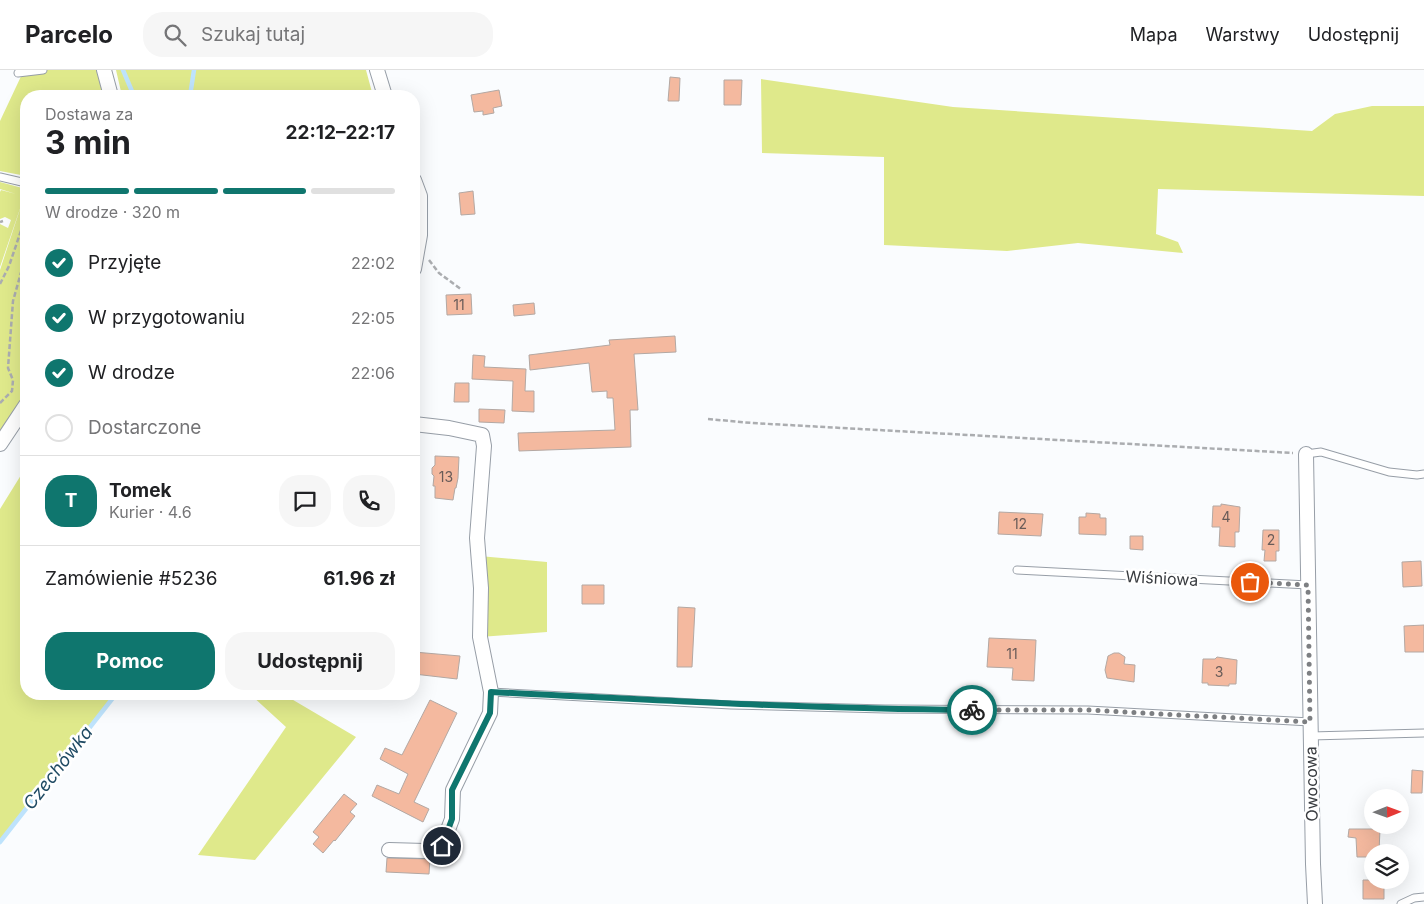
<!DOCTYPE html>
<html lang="pl">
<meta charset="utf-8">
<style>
:root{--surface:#fff;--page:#f6f6f6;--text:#202124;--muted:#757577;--line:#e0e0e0;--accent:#0f766e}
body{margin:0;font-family:Inter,sans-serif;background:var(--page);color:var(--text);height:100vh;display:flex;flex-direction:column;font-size:19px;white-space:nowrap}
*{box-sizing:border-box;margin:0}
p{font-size:16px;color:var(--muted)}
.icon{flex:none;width:28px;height:28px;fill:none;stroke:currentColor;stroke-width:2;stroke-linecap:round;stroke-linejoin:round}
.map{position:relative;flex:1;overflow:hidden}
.details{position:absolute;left:20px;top:20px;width:400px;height:610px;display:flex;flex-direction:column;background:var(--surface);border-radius:20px;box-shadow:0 5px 20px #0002}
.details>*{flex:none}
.needle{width:32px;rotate:89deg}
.buttons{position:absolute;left:1364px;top:719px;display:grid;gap:10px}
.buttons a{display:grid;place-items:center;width:45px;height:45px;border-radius:50%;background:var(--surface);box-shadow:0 5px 20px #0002;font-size:25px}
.pin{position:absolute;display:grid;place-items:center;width:42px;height:42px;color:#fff;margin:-21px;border:2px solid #fff;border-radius:50%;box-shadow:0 1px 5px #0007}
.courier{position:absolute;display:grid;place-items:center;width:50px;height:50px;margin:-25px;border:4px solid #0f766e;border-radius:50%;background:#fff;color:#222;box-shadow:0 1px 6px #0007}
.overview em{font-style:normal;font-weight:700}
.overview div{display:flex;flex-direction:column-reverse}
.overview{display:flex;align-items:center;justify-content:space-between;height:85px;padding:0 25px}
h1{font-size:32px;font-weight:700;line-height:38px}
.bar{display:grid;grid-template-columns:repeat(4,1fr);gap:8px 5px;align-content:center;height:60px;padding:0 25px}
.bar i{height:6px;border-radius:4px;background:var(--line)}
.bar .current{background:var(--accent)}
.bar p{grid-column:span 4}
.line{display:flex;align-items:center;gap:12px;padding:0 25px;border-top:1px solid var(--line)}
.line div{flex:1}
.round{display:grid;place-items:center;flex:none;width:52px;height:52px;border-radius:20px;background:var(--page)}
ol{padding:0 25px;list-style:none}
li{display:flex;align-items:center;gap:15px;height:55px}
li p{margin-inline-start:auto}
li .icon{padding:5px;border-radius:50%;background:var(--accent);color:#fff;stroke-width:4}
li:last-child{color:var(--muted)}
li i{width:28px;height:28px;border:2px solid var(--line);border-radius:50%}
.primary-button{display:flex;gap:10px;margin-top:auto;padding:10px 25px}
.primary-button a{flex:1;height:58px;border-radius:20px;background:var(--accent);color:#fff;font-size:20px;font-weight:700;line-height:58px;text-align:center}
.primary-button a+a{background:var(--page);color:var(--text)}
header{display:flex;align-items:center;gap:30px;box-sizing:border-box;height:70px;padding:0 25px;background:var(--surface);border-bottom:1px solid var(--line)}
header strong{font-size:24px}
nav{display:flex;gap:28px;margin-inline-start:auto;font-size:18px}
.search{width:350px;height:45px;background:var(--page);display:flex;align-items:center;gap:12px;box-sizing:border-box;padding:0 18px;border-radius:20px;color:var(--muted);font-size:19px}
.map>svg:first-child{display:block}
.green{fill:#dfe98b}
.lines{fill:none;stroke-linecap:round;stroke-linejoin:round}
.stream{stroke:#bee3fc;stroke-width:4.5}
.building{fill:#f4b99f;stroke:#b3a8a3}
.lane-casing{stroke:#979ea7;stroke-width:9}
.street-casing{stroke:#979ea7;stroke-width:16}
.path{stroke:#abadb0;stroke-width:2.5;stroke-dasharray:5 2.5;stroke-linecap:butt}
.lane{stroke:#fff;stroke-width:7}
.street{stroke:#fff;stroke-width:14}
.done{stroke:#7d7f82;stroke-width:5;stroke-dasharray:0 9}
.route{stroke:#0f766e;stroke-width:6}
.labels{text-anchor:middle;stroke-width:5;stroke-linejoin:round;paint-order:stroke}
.number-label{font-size:14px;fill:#685b58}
.street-label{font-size:16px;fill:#393c40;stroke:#fff}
.water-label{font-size:18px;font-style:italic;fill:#1f4a63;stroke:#fff}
</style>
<header>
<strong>Parcelo</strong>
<div class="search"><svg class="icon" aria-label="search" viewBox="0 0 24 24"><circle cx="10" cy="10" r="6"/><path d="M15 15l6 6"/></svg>Szukaj tutaj</div>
<nav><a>Mapa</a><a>Warstwy</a><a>Udostępnij</a></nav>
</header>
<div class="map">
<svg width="1424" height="834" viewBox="0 0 1424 834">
<rect width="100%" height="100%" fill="#fafcfe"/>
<path class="green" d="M24,0H97L103,26H26V106L0,101V51Z
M116,0H366L373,26H122Z
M761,9L953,37L1312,61L1335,44L1372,36H1424V126L1158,119L1156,164L1178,172L1183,183L1078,173L1007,181L884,175V87L762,83Z
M0,112L26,119V321L0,362V200L24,127L0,197V154L8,158L11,150L5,147L0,149V122L1,120L16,124L0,119Z
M26,397V624H116L0,772V439Z
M479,486L547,492V562L480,567Z
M252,624H283L356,667L255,790L198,785L286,657L251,625Z"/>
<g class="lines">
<path class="stream" d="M123,0L134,26
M190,26L194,0
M0,772L116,624"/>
</g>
<path class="building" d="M670,7L680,8L679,31H668Z
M724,10H742L741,35H724Z
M499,20L502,36L493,38L494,43L483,45V41L474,42L471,25Z
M473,121L475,144L461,145L459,123Z
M471,224L472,244L447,245L446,225Z
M534,233L535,244L514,246L513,235Z
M675,266L676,282L634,284L638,340H630L631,377L519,381L518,363L615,360L613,328H607V321L592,322L589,293L530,300L529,285L610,275L609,270Z
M473,285L485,286L484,297L526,299L525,321H534V342L512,341L513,311L472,309Z
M455,313H469V332H454Z
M479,339L505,340L504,353L479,352Z
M435,386L459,387L458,408L456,418H455L453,430L435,428V416H433L434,406L432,404V398L435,395Z
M1221,434L1240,437L1239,462H1235V477L1219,476L1220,457H1212L1213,436H1221Z
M999,442L1043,444L1041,466L998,464Z
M1086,443L1100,444V448H1106V465L1079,464V447H1086Z
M1263,460H1279V481H1276V491H1264L1265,480H1262Z
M1130,466H1143V480L1130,479Z
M1421,491L1422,516L1403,517L1402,492Z
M582,515H604V534H582Z
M678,537L695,538L692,597H677Z
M1424,555V582H1405L1404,556Z
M989,568L1036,570L1034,611L1012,610L1013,598L987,597Z
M414,582L460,586L457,609L414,604Z
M1114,583H1119L1125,587L1124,594L1135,595L1134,612L1107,608L1105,600L1108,586Z
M1217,587L1237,590L1236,614H1229V616L1208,615V613H1202L1203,589H1215Z
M430,630L457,643L414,732L429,739L423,752L372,726L377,715L399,724L408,704L380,689L385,678L402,685Z
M1412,700L1423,701L1422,723H1411Z
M344,724L357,734L350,742L355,746L335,771L334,770L323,783L313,774L319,767L313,762Z
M1349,759H1380L1379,782H1372V787H1357L1356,768L1348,767Z
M387,788L430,789L429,804L386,802Z
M1363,810H1384V829H1363Z"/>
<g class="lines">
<g class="lane-casing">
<path id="lane" d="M18,3L43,0
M0,107L26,113
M1306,384L1321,382L1389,402L1417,405L1424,404
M1017,500L1308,515
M491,622L731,635L885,639L1088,640L1310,652
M1311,666L1424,663
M1401,834L1414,828L1424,827"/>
</g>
<g class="street-casing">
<path id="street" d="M104,0L111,26
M377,0L385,26
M414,110L420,126V165L414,199
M0,374L26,335
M1306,384L1313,794L1315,834
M389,780L425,781L442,776L452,749L453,720L490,643L491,622L480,567L481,518L477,468L484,376L482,365L449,358L414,354"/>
</g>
<path class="path" d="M0,152L3,151
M429,190L439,203L462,220
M0,214L9,196L26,146
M0,333L12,321L13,310L8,298L13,231L26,185
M708,349L752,353L1293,383"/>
<use href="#lane" class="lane"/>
<use href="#street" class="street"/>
</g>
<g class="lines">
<path class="done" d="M972,640H1088L1310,652L1308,515L1250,512"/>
<path class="route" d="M442,776L452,749V720L490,643L491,622C652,630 812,639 972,640"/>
</g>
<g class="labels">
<g class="number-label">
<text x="459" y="240">11</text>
<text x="446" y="412">13</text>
<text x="1226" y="452">4</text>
<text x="1020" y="459">12</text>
<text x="1271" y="475">2</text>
<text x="1012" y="589">11</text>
<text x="1219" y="607">3</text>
</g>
<g class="street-label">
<text transform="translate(1162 508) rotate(3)" y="6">Wiśniowa</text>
<text transform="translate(1311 714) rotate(-91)" y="6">Owocowa</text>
</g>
<g class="water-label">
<text transform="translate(58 698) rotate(-52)" y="6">Czechówka</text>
</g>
</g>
</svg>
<div class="buttons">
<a><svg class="needle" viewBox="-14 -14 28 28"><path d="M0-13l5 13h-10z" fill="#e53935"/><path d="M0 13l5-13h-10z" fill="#757577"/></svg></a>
<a><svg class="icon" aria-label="layers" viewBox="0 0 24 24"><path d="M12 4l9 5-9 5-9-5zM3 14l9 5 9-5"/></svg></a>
</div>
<div class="pin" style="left:1250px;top:512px;background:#ea580c"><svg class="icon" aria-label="bag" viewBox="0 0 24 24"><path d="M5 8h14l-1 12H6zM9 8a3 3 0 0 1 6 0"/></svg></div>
<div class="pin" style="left:442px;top:776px;background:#1f2937"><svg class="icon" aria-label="home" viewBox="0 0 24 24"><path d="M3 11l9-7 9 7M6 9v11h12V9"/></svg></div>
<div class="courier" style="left:972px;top:640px"><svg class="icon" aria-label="bike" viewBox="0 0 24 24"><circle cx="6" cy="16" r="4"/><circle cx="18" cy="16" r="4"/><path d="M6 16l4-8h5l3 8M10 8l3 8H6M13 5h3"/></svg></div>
<section class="details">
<div class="overview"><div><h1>3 min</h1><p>Dostawa za</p></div><em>22:12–22:17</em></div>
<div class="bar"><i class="current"></i><i class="current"></i><i class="current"></i><i></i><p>W drodze · 320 m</p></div>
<ol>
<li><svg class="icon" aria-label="check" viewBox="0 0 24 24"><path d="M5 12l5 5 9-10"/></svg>Przyjęte<p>22:02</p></li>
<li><svg class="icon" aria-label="check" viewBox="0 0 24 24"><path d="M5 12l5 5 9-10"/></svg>W przygotowaniu<p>22:05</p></li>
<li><svg class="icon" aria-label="check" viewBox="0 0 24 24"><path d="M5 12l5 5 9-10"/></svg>W drodze<p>22:06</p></li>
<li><i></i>Dostarczone</li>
</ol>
<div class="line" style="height:90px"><b class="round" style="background:var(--accent);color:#fff">T</b><div><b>Tomek</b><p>Kurier · 4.6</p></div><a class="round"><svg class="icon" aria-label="chat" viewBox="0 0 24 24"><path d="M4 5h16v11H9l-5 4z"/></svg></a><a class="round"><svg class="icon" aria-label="phone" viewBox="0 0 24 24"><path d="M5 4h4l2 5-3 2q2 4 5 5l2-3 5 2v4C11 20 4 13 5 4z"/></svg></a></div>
<div class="line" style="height:65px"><div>Zamówienie #5236</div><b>61.96 zł</b></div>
<div class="primary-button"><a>Pomoc</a><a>Udostępnij</a></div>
</section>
</div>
